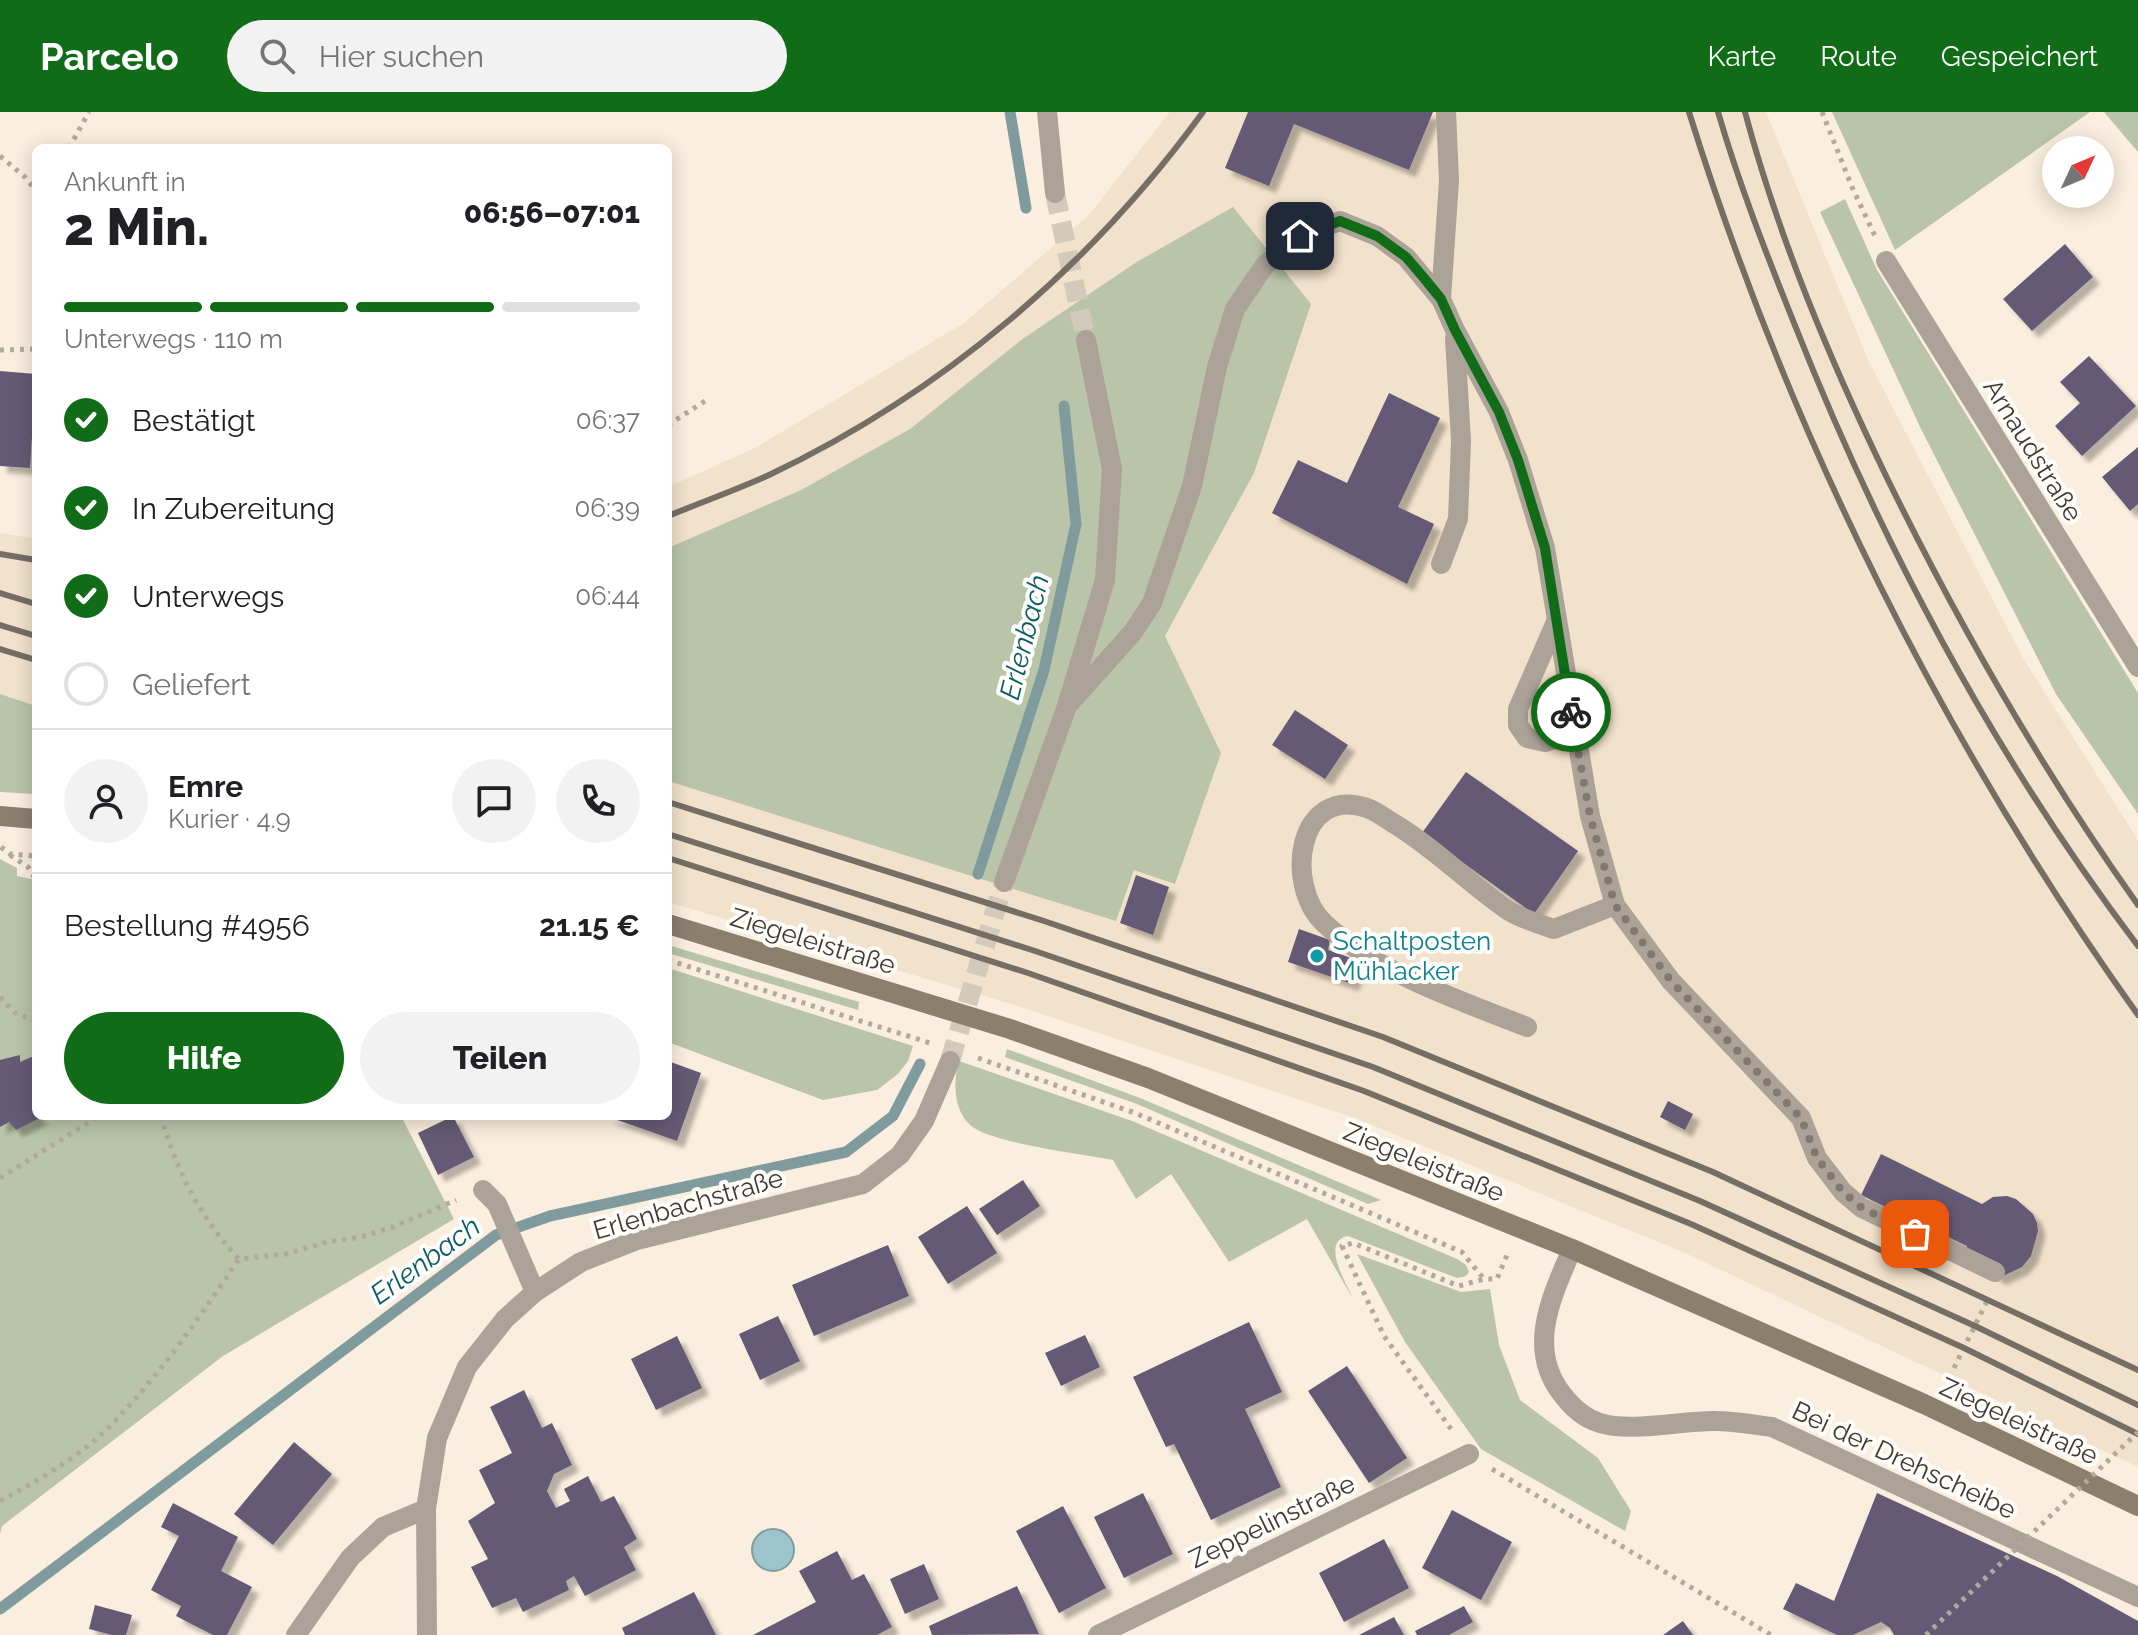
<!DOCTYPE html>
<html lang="de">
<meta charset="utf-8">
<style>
:root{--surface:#fff;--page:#f2f2f2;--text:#202124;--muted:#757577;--line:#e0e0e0;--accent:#116c17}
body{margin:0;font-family:Raleway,sans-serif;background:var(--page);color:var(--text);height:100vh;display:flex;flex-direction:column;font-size:30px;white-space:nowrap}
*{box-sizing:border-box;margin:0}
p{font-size:26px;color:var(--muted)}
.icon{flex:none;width:44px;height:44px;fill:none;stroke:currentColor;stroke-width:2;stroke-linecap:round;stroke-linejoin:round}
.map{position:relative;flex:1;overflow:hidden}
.side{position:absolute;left:32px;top:32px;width:640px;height:976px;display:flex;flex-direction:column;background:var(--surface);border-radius:12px;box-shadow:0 4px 20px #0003}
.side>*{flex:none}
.needle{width:52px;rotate:46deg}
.tools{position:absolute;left:2042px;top:24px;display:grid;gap:16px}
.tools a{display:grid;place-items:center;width:72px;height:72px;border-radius:50%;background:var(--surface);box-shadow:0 4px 20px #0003;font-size:40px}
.pin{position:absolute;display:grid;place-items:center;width:68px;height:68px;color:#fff;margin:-34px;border-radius:16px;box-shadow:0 4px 12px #0006}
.courier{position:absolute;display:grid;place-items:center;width:80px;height:80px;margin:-40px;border:6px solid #116c17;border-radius:50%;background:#fff;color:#222;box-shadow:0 2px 10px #0007}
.overview em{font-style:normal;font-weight:800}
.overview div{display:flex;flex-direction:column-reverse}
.overview{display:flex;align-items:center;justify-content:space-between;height:136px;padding:0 32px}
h1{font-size:52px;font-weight:800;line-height:60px}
.bar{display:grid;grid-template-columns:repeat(4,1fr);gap:12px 8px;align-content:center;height:96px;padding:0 32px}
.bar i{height:10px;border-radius:6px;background:var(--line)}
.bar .active{background:var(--accent)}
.bar p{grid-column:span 4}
.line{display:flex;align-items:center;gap:20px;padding:0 32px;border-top:2px solid var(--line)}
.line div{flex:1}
.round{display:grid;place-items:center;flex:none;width:84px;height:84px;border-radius:42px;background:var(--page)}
ol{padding:0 32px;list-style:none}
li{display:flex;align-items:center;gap:24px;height:88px}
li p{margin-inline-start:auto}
li .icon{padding:8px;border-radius:50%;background:var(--accent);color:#fff;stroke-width:4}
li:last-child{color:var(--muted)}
li i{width:44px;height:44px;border:4px solid var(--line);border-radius:50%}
.cta{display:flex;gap:16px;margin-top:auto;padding:16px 32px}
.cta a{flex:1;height:92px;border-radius:48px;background:var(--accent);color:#fff;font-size:32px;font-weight:800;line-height:92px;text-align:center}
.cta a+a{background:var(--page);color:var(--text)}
header{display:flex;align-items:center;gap:48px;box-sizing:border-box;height:112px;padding:0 40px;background:var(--accent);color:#fff}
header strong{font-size:38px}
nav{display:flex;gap:44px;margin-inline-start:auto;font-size:28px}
.search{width:560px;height:72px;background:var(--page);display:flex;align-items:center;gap:20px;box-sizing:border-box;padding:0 28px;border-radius:44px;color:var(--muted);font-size:30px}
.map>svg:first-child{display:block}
.built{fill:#f2e1cb}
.green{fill:#b9c4a9}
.water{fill:#9dc4cb;stroke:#809b9e;stroke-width:2}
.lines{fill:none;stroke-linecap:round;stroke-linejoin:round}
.stream{stroke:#809b9e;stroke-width:11}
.building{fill:#655a74;filter:url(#shadow)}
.street-tunnel{stroke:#d4cabc;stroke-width:20;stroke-dasharray:20 10;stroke-linecap:butt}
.path{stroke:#b1a99c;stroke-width:5;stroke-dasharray:4 6;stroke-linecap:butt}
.lane{stroke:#aca398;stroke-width:20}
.street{stroke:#aca398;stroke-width:20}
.secondary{stroke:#8b7f6e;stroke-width:20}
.rail{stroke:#746e65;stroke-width:6}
.path-bridge{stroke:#b1a99c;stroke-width:5;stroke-dasharray:4 6;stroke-linecap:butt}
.done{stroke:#807970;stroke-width:8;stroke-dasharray:0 14.4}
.route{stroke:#116c17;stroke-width:10}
.culture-dot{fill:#0f9aa8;stroke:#fffdf9;stroke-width:3}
.labels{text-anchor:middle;stroke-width:8;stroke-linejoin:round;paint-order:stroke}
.street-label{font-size:26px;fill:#3e3a34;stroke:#fffdf9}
.culture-label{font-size:26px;fill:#0d838f;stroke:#fffdf9;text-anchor:start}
.water-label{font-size:28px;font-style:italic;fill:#085c67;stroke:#fffdf9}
</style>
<header>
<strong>Parcelo</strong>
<div class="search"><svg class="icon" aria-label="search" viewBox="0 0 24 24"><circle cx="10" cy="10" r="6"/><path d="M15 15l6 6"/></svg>Hier suchen</div>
<nav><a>Karte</a><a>Route</a><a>Gespeichert</a></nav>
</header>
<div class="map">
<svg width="2138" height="1523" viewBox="0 0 2138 1523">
<defs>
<filter id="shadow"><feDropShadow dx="7" dy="7" stdDeviation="2" flood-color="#0004"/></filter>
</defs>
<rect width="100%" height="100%" fill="#faeede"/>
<path class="built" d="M1170,0H1766L1869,250L2023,546L2138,728V1355L1683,1140L1355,1006L1018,894L668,790V669L1116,808L1134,758L1221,641L1165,524L1254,361L1233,96L1135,151L1021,228L910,317L801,378L668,436V375L753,337L964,211L1088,104Z
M0,421L36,427V594L0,582Z"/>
<path class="green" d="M1832,0H2090L1895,138Z
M2104,0H2138V40Z
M1845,87L1877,158L2138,581V702L2056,582L1921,317L1820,100Z
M1233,95L1311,192L1254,361L1165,524L1221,641L1175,772L1134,758L1116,809L668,669V436L801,378L910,317L1021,228L1135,151Z
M0,582L36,594V682L0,680Z
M0,747L17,756V764L36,768V1004H401L454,1107L223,1244L2,1414L0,1422Z
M668,833L859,890L858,898L668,841Z
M668,856L913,934L908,949L898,962L877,978L823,988L668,930Z
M1007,937L1140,986L1381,1088L1368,1092L1137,992L1005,945Z
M959,949L1132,1009L1457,1147L1466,1153L1469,1160L1466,1164L1457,1166L1348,1124C1320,1129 1346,1170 1353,1187L1307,1107L1229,1150L1171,1062L1136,1087L1113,1048C1084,1042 989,1031 970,1013C953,997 953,970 959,949Z
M1357,1142L1461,1180L1490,1177L1499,1233L1520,1288L1598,1346L1631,1399L1625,1419L1481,1337L1405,1230Z"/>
<path class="water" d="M752 1438a21 21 0 1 1 42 0a21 21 0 1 1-42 0Z"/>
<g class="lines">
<path class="stream" d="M1010,0L1026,96
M978,762L1044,558L1076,412L1064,294
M0,1497L496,1123L550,1104L846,1040L893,1004L920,952"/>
</g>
<path class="building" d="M1248,0H1433L1409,58L1294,12L1269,74L1225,56Z
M2065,132L2093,165L2032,219L2003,187Z
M2089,244L2136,294L2082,344L2055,314L2080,291L2060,270Z
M0,259L36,262L30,356L0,354Z
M1389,281L1440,306L1398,395L1434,412L1407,472L1272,401L1298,348L1347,371Z
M2138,335V392L2130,399L2102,365Z
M1295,598L1348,633L1325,667L1272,633Z
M1466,660L1578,739L1534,802L1422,721Z
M1136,763L1169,775L1153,823L1120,811Z
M1299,817L1330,828L1328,838L1360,849L1352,872L1288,850Z
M20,943V950L36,943V1004H44L16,1018L9,1010L0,1015V948Z
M668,949L701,961L677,1029L606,1004H668Z
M1668,989L1693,1002L1685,1018L1660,1005Z
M453,1004L474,1045L438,1063L418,1021Z
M1881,1042L1982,1092L1993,1085L2007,1084L2016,1087L2033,1102L2037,1111L2038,1119L2031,1144L2022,1155L1999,1166L1966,1141L1967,1134L1861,1083Z
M1023,1068L1040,1094L997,1123L979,1097Z
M967,1094L997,1141L948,1172L918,1125Z
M888,1133L909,1184L814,1224L792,1173Z
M778,1204L800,1249L760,1268L739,1222Z
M1249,1210L1282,1280L1245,1297L1281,1375L1211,1408L1174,1332L1166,1335L1133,1265Z
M1085,1223L1100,1255L1061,1274L1045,1241Z
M677,1224L702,1276L656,1298L631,1247Z
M1347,1254L1407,1346L1369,1371L1308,1279Z
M524,1278L542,1316L552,1311L572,1353L554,1362L547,1379L556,1396L570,1389L564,1377L588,1364L601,1390L614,1384L637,1427L624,1435L636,1458L585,1484L574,1464L566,1469L569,1478L523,1500L516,1486L492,1496L471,1455L488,1447L468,1409L495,1391L479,1358L512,1341L490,1295Z
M294,1330L332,1362L273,1433L234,1402Z
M1143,1381L1173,1442L1124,1466L1094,1405Z
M1877,1381L2057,1464L2138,1509V1523H1894L1890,1516L1881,1510L1853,1523H1837L1783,1497L1796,1471L1834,1489Z
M173,1391L238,1425L221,1459L252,1475L227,1523H213L176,1504L181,1494L151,1478L179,1424L161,1415Z
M1063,1394L1106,1476L1059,1501L1016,1419Z
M1452,1398L1512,1430L1481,1488L1422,1456Z
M1384,1427L1409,1476L1344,1510L1319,1461Z
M837,1439L852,1468L864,1462L892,1515L877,1523H753L816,1490L799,1459Z
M924,1452L939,1487L905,1502L890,1467Z
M1017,1474L1039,1522L932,1523L929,1514Z
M694,1480L716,1523H625L622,1516Z
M95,1493L132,1503L126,1523H112L89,1517Z
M1464,1494L1473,1510L1449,1523H1417L1415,1519Z
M1394,1505L1404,1523H1359Z
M1683,1509L1693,1523H1663Z"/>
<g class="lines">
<path class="street-tunnel" d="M1055,81L1086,228
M950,949L1004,770"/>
<path class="path" d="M1822,0L1852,75L1875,124
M69,36L89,0
M0,44L25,65L36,79
M0,238L36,237
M668,313L705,289
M1,735L10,742L36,744
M10,743L28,755L36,768
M668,848L930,931
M0,885L15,901L36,909
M978,946L1135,1001L1462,1140L1484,1167
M161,1004C176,1058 200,1106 239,1147L286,1142L327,1130L361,1125L393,1115L456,1088
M0,1066L99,1004
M1954,1256L1989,1185
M1451,1317L1384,1224L1342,1134L1353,1131L1459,1174L1484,1167H1497L1507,1143
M1492,1357L1771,1523
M0,1389C34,1371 80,1344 107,1317C158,1266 199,1206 239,1147"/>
<path class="lane" d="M1441,187L1449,69L1446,0
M1441,452L1458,407L1461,329L1455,226
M1556,510L1518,597V613L1527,626L1545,630L1575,620
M1067,594L1133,520L1152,491L1192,374L1217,255L1235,197L1265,153L1300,124L1340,109L1377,124L1406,145L1441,187L1455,218L1499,300L1518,348L1545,436L1590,704L1615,793L1671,869L1801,1006L1817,1046L1843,1080L1862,1096L1995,1160
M1527,915C1459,888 1377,861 1324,811C1284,773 1297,673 1367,696C1376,699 1385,706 1393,711C1435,736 1469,772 1509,799C1522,807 1539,812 1554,817L1615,793
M483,1078L497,1092L535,1180"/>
<path class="street" d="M1047,0L1055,81
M1886,149L2138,555
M1004,770L1067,594L1105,468L1112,357L1086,228
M1572,1137C1552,1184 1526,1236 1562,1282C1572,1295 1583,1306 1600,1311C1631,1321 1684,1308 1717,1309C1735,1309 1754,1313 1772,1315L2138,1485
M296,1523L350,1446L383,1415L426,1397
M427,1523L426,1397L437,1326L467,1255L505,1207L535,1180L581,1150L637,1128L863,1072L900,1043L924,1009L950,949
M1098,1523L1469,1342"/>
<path class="secondary" d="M0,704L36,707
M668,812L1010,917L1148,966L1572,1137L1924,1292L2138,1394"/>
<path class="rail" d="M1689,0C1790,323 1942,628 2138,903
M1718,0C1739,72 1766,141 1794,211C1881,431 1994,644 2138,834
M1745,0C1779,127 1830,248 1887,366C1960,515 2042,658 2138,793
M668,404C702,390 736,378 769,363C942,281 1091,154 1203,0
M0,442L36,448
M0,481L36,492
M0,513L36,524
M0,537L36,548
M668,690L1044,809L1383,925L1713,1060L2138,1258
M668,722L1035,839L1373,955L1700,1089L1975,1214L2138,1293
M668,746L1028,861L1364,979L1691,1112L1964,1236L2138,1322"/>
<path class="path-bridge" d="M1926,1523L2138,1320"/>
</g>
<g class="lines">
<path class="done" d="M1571,600L1590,704L1615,793L1671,869L1801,1006L1817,1046L1843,1080L1862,1096L1915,1122"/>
<path class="route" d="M1300,124L1340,109L1377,124L1406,145L1424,166L1441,187L1455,218L1499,300L1518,348L1545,436L1571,600"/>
</g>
<circle class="culture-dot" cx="1317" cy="844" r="8"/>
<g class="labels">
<g class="street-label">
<text transform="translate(2033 338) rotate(58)" y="9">Arnaudstraße</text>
<text transform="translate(813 829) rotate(17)" y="9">Ziegeleistraße</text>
<text transform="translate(1424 1050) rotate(22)" y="9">Ziegeleistraße</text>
<text transform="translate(688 1092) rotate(-16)" y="9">Erlenbachstraße</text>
<text transform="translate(2019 1309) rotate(25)" y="9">Ziegeleistraße</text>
<text transform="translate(1904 1348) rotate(25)" y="9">Bei der Drehscheibe</text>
<text transform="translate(1272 1409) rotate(-26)" y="9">Zeppelinstraße</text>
</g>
<g class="culture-label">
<text x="1333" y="838">Schaltposten<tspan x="1333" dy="30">Mühlacker</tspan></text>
</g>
<g class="water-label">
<text transform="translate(1024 525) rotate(-76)" y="10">Erlenbach</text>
<text transform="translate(425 1148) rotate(-36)" y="10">Erlenbach</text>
</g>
</g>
</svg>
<div class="tools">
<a><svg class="needle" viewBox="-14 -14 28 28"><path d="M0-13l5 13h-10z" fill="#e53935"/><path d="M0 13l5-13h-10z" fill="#757577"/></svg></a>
</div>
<div class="pin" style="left:1915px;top:1122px;background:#ea580c"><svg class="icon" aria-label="bag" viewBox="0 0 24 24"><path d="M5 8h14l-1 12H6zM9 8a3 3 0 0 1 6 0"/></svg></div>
<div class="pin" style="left:1300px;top:124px;background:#1f2937"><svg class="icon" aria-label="home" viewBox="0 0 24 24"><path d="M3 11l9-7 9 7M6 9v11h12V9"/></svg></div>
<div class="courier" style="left:1571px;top:600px"><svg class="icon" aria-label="bike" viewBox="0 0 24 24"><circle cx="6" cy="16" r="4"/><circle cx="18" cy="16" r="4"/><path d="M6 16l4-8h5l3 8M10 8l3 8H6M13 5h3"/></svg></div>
<section class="side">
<div class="overview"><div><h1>2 Min.</h1><p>Ankunft in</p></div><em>06:56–07:01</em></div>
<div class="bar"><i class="active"></i><i class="active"></i><i class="active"></i><i></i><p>Unterwegs · 110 m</p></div>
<ol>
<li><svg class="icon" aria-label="check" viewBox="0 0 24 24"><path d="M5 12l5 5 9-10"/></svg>Bestätigt<p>06:37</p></li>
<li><svg class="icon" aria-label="check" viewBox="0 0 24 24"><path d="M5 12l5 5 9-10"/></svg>In Zubereitung<p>06:39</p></li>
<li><svg class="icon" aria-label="check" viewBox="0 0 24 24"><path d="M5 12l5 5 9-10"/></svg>Unterwegs<p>06:44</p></li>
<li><i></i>Geliefert</li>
</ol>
<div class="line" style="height:144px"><a class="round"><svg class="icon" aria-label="person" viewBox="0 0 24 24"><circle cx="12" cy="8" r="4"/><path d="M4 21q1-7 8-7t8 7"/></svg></a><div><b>Emre</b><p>Kurier · 4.9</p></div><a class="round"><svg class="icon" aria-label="chat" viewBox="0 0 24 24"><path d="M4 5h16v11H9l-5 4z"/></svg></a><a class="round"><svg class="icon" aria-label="phone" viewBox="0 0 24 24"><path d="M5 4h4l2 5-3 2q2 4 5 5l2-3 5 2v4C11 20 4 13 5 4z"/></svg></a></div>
<div class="line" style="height:104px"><div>Bestellung #4956</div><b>21.15 €</b></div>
<div class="cta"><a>Hilfe</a><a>Teilen</a></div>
</section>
</div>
